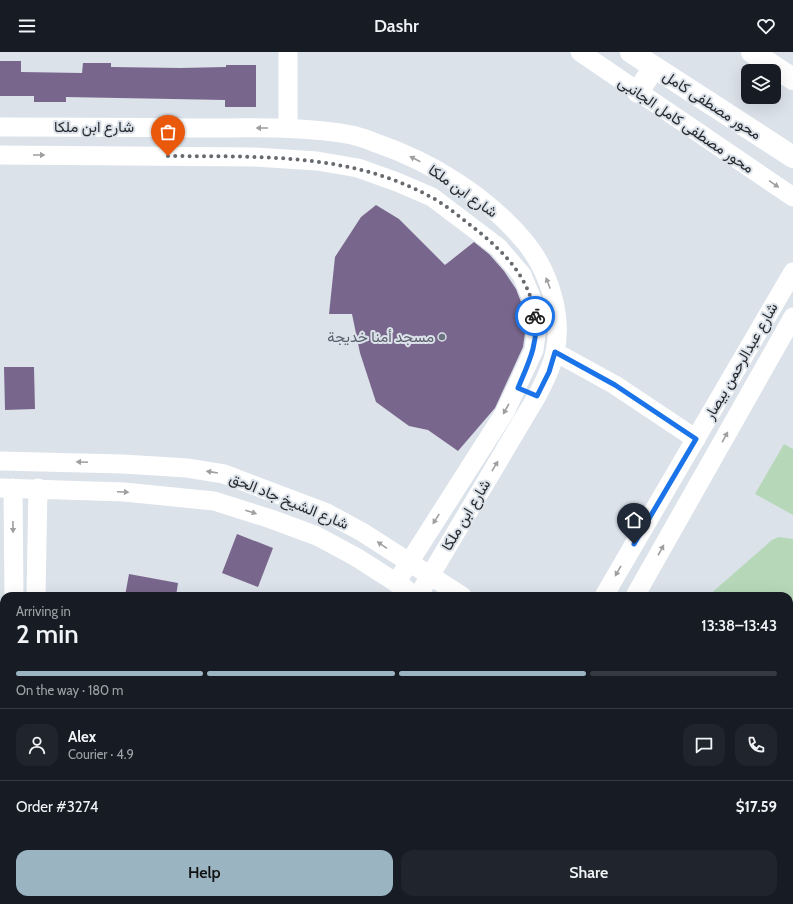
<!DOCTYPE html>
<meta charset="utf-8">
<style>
:root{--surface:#171b24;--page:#20242c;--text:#f1f3f6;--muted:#9ea1a6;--line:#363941;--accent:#9ab4c1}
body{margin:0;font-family:Cabin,Vazirmatn,sans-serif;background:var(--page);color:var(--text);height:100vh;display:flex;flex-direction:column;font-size:15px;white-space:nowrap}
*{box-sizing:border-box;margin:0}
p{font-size:13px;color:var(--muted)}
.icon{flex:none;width:22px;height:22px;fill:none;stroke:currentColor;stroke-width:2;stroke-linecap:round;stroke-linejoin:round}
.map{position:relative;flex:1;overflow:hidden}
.details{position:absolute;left:0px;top:540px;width:793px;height:312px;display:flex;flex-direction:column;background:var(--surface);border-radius:12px 12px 0 0;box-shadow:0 4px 16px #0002}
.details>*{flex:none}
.tools{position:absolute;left:741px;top:12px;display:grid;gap:8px}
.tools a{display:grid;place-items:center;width:40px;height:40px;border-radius:8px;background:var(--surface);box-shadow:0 4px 16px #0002;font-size:20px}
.pin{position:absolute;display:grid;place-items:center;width:34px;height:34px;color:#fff;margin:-41px -17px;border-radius:50% 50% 50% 0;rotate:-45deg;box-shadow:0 0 4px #0007}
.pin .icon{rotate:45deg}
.courier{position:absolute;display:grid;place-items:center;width:40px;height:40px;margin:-20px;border:3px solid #1a73e8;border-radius:50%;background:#fff;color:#222;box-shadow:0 1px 5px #0007}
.head em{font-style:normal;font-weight:600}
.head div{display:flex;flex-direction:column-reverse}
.head{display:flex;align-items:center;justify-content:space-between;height:68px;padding:0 16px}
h1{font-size:26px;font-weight:600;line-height:30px}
.bar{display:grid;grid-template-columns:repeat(4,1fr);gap:6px 4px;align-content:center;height:48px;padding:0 16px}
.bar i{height:5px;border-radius:3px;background:var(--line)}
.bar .current{background:var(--accent)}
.bar p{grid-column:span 4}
.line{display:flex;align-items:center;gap:10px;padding:0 16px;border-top:1px solid var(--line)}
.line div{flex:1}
.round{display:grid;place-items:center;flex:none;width:42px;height:42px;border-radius:12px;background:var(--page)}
.cta{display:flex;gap:8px;margin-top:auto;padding:8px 16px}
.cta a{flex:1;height:46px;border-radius:12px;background:var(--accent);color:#111;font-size:16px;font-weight:600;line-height:46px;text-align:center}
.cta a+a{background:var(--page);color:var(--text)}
header{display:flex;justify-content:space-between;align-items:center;height:52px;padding:0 16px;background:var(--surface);font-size:18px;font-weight:600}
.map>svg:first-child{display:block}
.green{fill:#b6d8b9}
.building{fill:#79668c}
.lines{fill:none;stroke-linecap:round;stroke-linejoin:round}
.minor{stroke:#fff;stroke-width:19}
.major{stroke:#fff;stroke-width:22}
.oneway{fill:#9e9fa0}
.done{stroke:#666a6e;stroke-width:4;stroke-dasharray:0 7.2}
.route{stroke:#1a73e8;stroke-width:5}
.worship-dot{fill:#6b7280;stroke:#dbe2ea;stroke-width:1.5}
.labels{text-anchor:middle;stroke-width:4;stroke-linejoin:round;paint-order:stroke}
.street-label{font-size:15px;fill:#27292c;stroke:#dbe2ea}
.worship-label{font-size:15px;fill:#5b616d;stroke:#dbe2ea;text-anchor:end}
</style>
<header><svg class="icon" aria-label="menu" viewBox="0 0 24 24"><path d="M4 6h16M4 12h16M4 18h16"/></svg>Dashr<svg class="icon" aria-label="heart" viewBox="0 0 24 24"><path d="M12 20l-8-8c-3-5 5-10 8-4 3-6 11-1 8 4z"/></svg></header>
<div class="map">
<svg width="793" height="852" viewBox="0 0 793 852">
<rect width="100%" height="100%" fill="#dbe2ea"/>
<path class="green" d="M784,392L793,397V463L755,442Z
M779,485L793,487V659L789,663V544H708L772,488Z"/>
<path class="building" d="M0,9H21V20L82,21L83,11H111V15L180,16L226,15V13H256V55H225V48L66,45V50H34V44H0Z
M376,153L399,167L445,213L474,190L489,202L504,219L516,237L523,255L526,274L523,295L495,356L458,399L428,378L409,374L376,350L360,301L352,262H329L335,205L361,165Z
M4,315H34L35,357L5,358Z
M237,482L273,496L258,535L222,521Z
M129,522L178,531L176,544H125Z"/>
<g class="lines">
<path class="minor" d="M580,0L793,145
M0,75C68,75 136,75 204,76C253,76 304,74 352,83C360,85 369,88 376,91C432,110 488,145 526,191C549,220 563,263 555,300C552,316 544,330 537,344L418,544
M288,76V0
M0,103L255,105L317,109L358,116L397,130L432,145L498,195L522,223L534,252L537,274L534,298L505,360L396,531
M555,300L615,333L696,387
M0,409L123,412L187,416L224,422L327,461L362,480L462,544
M0,436L124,440L214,449L271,467L317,484L356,505L406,537
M13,436L14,544
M36,544L38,436
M604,544L793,220
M635,544L793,265
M17,848V852
M39,848V852
M234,852L236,848
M257,852L259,848
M423,852L424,848
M454,852L456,848"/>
<path class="major" d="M631,0L793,105
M752,0L793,27
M638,40L654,15"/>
</g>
<defs><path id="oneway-solid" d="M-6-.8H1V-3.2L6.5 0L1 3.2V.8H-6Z"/></defs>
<g class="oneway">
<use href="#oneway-solid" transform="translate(262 76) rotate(-180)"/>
<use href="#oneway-solid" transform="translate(39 103)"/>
<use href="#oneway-solid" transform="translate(415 107) rotate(-153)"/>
<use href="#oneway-solid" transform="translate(774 132) rotate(34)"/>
<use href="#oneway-solid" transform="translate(548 231) rotate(-111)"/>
<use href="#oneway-solid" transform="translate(506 357) rotate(119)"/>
<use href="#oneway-solid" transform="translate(725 385) rotate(-61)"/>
<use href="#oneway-solid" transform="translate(82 410) rotate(-178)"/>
<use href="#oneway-solid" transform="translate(495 414) rotate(-59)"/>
<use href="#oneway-solid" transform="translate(212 420) rotate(-171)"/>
<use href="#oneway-solid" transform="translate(123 440) rotate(3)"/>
<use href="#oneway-solid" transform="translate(251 460) rotate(17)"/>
<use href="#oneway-solid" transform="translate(436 467) rotate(123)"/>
<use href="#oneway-solid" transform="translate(13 475) rotate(89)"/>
<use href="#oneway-solid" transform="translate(382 493) rotate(-146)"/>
<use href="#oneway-solid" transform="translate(661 498) rotate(-61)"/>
<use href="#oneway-solid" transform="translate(618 519) rotate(120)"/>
</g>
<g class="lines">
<path class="done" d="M168,104C258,105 349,100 431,145C448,154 463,168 478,179C506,202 530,227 535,264"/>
<path class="route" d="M535,264C539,291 528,312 518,336L537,344L549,320L555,300L615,333L696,387L634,492"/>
</g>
<circle class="worship-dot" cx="442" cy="285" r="4"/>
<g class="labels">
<g class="street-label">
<text transform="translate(712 53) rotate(33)" y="5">محور مصطفى كامل</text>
<text transform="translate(686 73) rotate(34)" y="5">محور مصطفى كامل الجانبى</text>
<text x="94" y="80">شارع ابن ملكا</text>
<text transform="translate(463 139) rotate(35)" y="5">شارع ابن ملكا</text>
<text transform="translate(741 309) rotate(-60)" y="5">شارع عبدالرحمن بيصار</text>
<text transform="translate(289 449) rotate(22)" y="5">شارع الشيخ جاد الحق</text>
<text transform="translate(466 463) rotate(-59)" y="5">شارع ابن ملكا</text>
</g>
<g class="worship-label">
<text x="434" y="290">مسجد أمنا خديجة</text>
</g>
</g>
</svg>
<div class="tools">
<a><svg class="icon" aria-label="layers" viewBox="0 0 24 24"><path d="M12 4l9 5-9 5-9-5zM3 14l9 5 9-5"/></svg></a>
</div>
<div class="pin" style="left:168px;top:104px;background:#ea580c"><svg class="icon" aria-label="bag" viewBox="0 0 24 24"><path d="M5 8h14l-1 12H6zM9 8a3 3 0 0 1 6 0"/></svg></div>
<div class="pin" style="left:634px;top:492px;background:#1f2937"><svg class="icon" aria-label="home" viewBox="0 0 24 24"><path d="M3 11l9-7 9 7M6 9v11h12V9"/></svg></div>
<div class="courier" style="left:535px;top:264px"><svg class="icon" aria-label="bike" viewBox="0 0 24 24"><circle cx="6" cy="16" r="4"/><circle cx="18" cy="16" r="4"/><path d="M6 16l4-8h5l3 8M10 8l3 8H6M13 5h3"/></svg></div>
<section class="details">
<div class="head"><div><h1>2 min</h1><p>Arriving in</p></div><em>13:38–13:43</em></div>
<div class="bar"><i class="current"></i><i class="current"></i><i class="current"></i><i></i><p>On the way · 180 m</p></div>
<div class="line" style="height:72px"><a class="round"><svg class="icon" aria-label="person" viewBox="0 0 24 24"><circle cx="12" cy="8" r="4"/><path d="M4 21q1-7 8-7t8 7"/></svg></a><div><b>Alex</b><p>Courier · 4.9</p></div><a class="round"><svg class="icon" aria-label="chat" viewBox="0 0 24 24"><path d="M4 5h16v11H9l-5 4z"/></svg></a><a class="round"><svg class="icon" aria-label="phone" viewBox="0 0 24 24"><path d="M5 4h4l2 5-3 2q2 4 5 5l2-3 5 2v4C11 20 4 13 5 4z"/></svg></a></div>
<div class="line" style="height:52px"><div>Order #3274</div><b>$17.59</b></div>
<div class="cta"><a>Help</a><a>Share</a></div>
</section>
</div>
